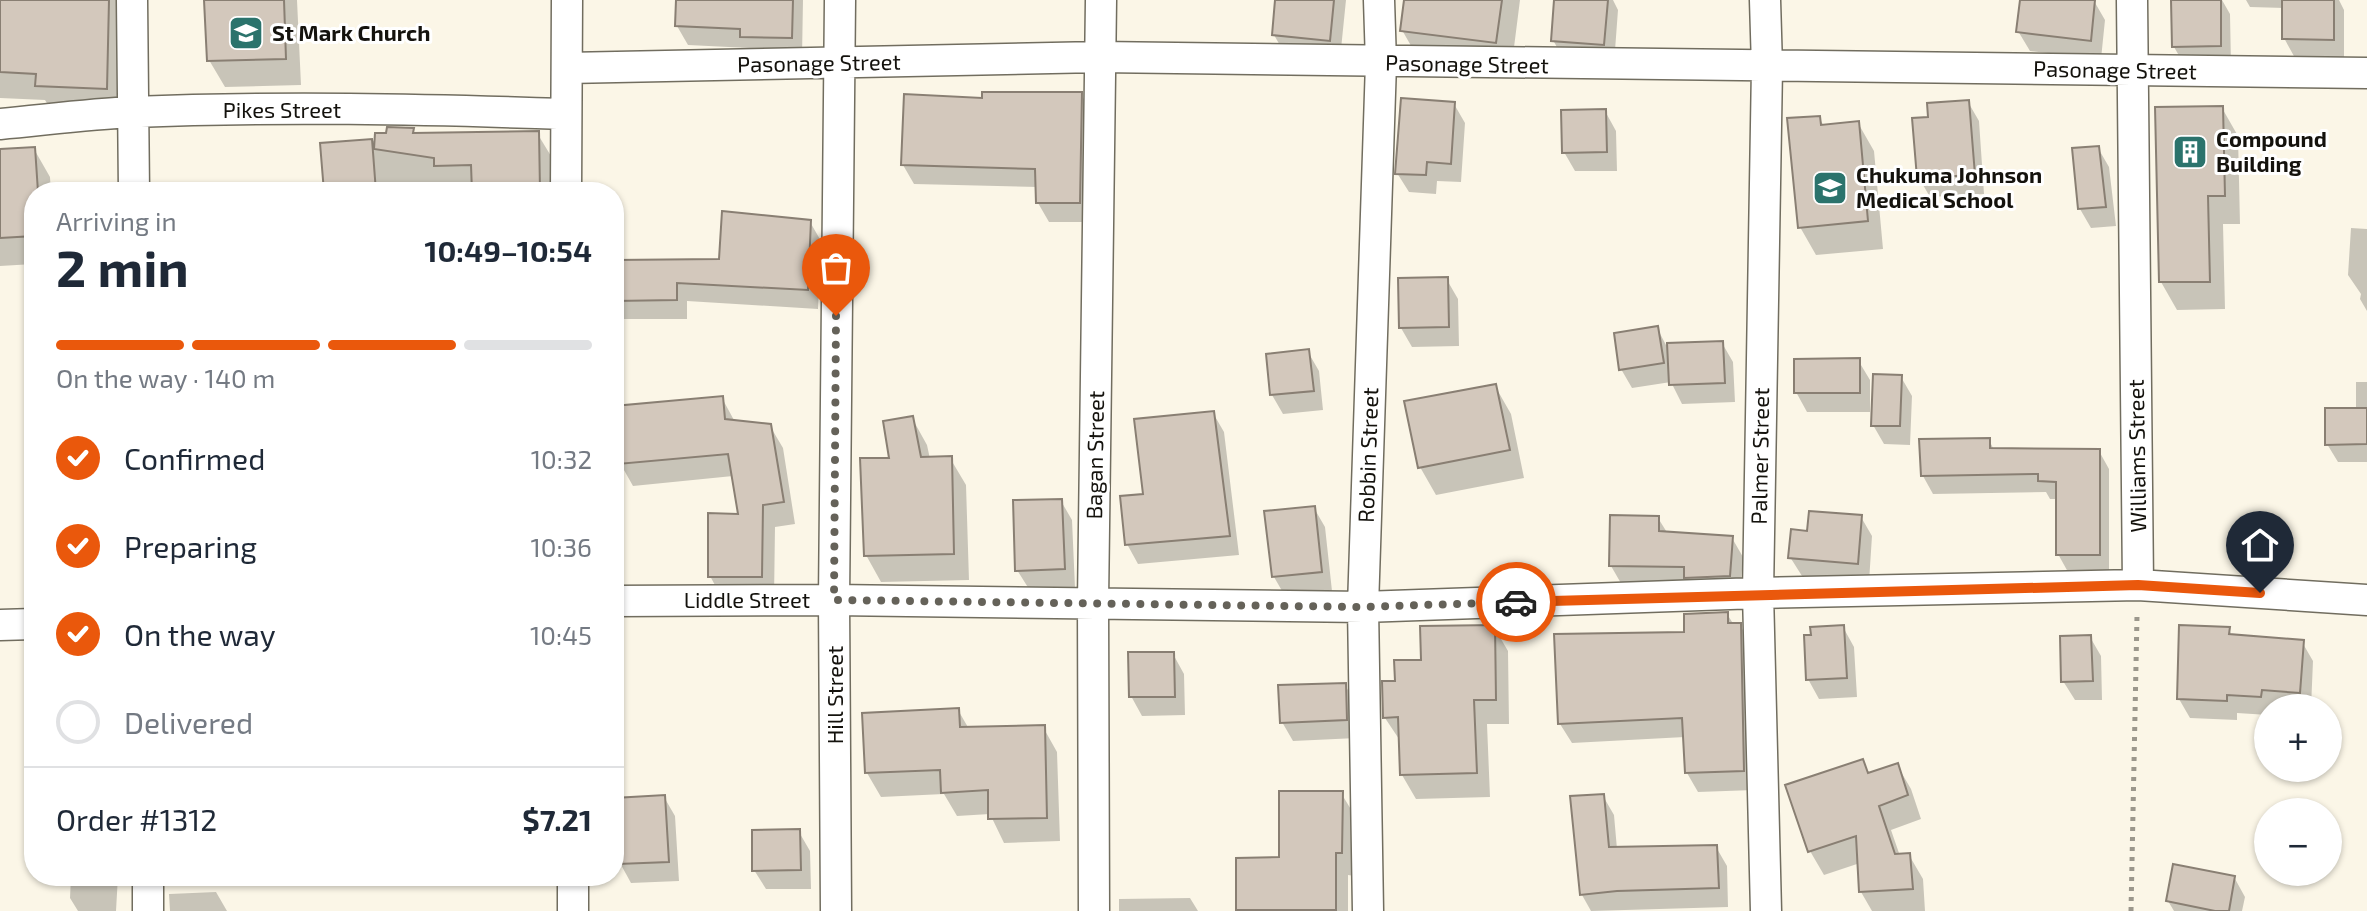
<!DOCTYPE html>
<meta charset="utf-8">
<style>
:root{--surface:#fff;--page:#f6f6f7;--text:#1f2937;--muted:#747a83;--line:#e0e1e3;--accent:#ea580c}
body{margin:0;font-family:"Exo 2",sans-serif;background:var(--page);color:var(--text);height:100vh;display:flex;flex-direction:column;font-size:30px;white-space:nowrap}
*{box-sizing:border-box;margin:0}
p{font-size:26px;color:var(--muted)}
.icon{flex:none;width:44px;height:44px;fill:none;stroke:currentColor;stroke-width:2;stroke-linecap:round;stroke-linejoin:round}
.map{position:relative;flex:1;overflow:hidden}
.sheet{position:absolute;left:24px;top:182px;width:600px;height:704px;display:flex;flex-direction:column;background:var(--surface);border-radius:32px;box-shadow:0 2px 6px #0004}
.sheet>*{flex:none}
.tools{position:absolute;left:2254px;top:694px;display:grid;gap:16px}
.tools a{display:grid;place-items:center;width:88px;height:88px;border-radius:50%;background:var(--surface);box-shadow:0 2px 6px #0004;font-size:40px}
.pin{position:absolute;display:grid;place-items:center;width:68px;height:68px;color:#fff;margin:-82px -34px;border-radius:50% 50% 50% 0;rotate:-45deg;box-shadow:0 0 8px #0007}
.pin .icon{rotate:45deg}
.courier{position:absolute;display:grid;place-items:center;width:80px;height:80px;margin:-40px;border:6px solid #ea580c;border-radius:50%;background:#fff;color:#222;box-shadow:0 2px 10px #0007}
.overview em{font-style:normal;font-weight:700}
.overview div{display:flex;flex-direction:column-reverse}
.overview{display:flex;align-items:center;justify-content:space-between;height:136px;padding:0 32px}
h1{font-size:52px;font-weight:700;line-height:60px}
.bar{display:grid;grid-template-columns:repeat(4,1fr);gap:12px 8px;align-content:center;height:96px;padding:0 32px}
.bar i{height:10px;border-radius:6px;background:var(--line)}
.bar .current{background:var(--accent)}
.bar p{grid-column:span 4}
.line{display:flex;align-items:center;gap:20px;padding:0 32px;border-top:2px solid var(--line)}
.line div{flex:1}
ol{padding:0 32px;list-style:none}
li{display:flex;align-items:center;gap:24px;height:88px}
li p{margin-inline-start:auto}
li .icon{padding:8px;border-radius:50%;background:var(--accent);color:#fff;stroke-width:4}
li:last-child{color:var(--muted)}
li i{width:44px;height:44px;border:4px solid var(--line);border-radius:50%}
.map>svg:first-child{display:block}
.shadow{fill:#0003}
.building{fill:#d3c8bc;stroke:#897f73;stroke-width:2}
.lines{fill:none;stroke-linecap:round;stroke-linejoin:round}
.street-casing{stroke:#716d5f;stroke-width:33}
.path{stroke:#9b978c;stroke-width:5;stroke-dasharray:4 6;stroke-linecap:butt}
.street{stroke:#fff;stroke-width:30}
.done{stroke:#656259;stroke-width:8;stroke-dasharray:0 14.4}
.route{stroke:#ea580c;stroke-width:10}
.labels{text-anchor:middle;stroke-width:6;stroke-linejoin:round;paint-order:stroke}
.poi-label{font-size:22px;font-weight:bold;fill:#14120d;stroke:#fff;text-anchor:start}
.street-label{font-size:22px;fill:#14120d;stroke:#fff}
</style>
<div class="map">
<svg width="2367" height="911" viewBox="0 0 2367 911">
<rect width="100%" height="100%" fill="#fbf6e7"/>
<path class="shadow" d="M0,0H124L121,116L53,113L45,100L0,98Z
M206,0H297L301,85L225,87L209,60Z
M678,0H803L802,57L754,56L749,48L688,45L677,26Z
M1277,0H1346L1340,59L1285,54L1274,35Z
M1406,0H1520L1511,71L1418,58L1402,30Z
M1556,0H1613L1618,10L1614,64L1564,60L1553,40Z
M2022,0L2094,1L2105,20L2101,59L2030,51L2018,31Z
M2173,0H2222L2230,14L2231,65L2185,66L2174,47Z
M2246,0H2339L2344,10V59L2295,58L2284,38V8L2250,7Z
M1081,94L1092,114L1090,222H1049L1038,203V187L914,184L903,165L984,100Z
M1968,102L1979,121L1984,194L1930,197L1919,178L1930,119Z
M1454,104L1465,123L1461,182L1437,181L1436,194L1409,192L1397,173Z
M2222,108L2238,136L2240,224H2223L2225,309L2177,310L2161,282Z
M1605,111L1616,131L1617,171H1575L1564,152Z
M1819,118L1824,126L1858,123L1874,151L1883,249L1816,255L1800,227Z
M413,130L415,135L537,133L551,156V192H474V187L410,188V192H326L322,145L387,140Z
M2098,148L2109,167L2116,226L2091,228L2080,209Z
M34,149L50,177L51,192H34V264L0,266V151Z
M810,222L821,241L818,309L687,301V319H621L614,307V262L720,261Z
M2351,228L2367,229V311L2360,299L2361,294L2348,275Z
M1447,280L1458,299L1459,346L1412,347L1401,328Z
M1657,328L1666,345L1722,343L1733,362L1735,402L1682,404L1671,382L1632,388L1621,369Z
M1308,352L1319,371L1323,410L1283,414L1272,395Z
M1858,360L1870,380V412H1807L1796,392Z
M1901,377L1912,396L1910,445L1884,444L1873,425Z
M2356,382H2367V462H2338L2327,444L2356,410Z
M1495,386L1511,414L1524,478L1436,495L1420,467Z
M722,398L735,422L770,426L783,448L795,524L775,527L774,599L722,598L710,576L740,516L733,476L633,486L620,463L614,408Z
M1213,413L1224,432L1239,555L1138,564L1127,544L1145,496Z
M912,418L927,445L930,459L950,458L966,485L969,580L881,582L866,555L892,459Z
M1989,440L1994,450L2099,451L2109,469V573L2068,572L2058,554V499H2050L2046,492L1933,494L1923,476Z
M1061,501L1072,520L1075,588L1029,589L1017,570Z
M1314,508L1325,527L1332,591L1285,596L1274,577Z
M1861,517L1872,536L1869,582L1802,576L1790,557L1809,533Z
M1658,518L1668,534L1732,538L1743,557L1740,595L1622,585L1611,566Z
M1727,614L1734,625H1740L1751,644L1754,790L1698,792L1687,773L1685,737L1572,743L1560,724L1686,634Z
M1494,627L1508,651L1509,724H1487L1490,797L1416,799L1402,775L1401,742L1385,718L1423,662Z
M1843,627L1854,647L1857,697L1819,699L1808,679Z
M2229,629L2232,636L2302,642L2313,661L2311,708H2268V715L2237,713V720L2190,718L2179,699Z
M2090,637L2101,656L2102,700H2075L2063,681Z
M1173,654L1184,674L1185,715L1142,716L1131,696Z
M1345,685L1356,704L1357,738L1293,741L1282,722Z
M27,702H34V748L26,734Z
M958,710L969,729L1043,727L1057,752L1060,841L1004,843L990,814L957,816L944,794L881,797L867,773Z
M34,757V797L32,794Z
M1862,762L1869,775L1897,765L1911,789L1921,819L1891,830L1900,856L1909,855L1923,879L1925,911H1872L1861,892L1860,863L1824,875L1810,851Z
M1341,793L1355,816V876L1348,875V911H1239L1281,859Z
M1603,796L1614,815L1617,849L1716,847L1727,866L1728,907L1591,911L1582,895Z
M664,797L675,816L679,881L631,883L620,863Z
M799,832L810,851L811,889H766L754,870Z
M71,876H118L116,911H78L70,898Z
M2234,877L2245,897L2242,911H2174L2168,901Z
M216,892L227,911H170L169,894Z
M1190,898L1198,911H1119V899Z"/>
<path class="building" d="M0,0H109L107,89L35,86L36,74L0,72Z
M204,0H284L286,59L207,61Z
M676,0H793L792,38L740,37V29L675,26Z
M1275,0H1334L1330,41L1272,35Z
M1404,0H1502L1496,43L1400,31Z
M1554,0H1608L1604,45L1551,41Z
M2020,0H2095L2091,41L2016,32Z
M2171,0H2221V46L2172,47Z
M2282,0H2334V40L2282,39Z
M982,92H1082L1080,203H1036L1035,169L901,165L904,94L982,98Z
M1401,98L1455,102L1451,164L1427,162L1426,175L1395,174Z
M1969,100L1975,175L1917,178L1912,118L1928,117L1927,103Z
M2223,106L2225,196H2208L2210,282H2159L2155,107Z
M1606,109L1607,152L1562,153L1561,110Z
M1820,116L1821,125L1859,121L1868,221L1798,228L1787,118Z
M387,127L414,128L413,133L539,131L540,191L472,192L471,165L434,166V158L374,149L375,133H386Z
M372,139L376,192H324L320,143Z
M2099,146L2106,207L2078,209L2072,148Z
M35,147L38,192H34V236L0,238V149Z
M722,211L811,220L808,290L677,283V300L614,301V260L719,259Z
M1448,277L1449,327L1399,328L1398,278Z
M1658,326L1664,363L1619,370L1614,333Z
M1723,341L1725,383L1669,385L1667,343Z
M1309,349L1314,391L1270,395L1266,354Z
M1860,358V393H1794V359Z
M1873,374L1902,375L1900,426H1871Z
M1496,384L1510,450L1418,468L1404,401Z
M723,396L725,419L771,424L784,502L763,505L762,577H708V513L738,514L728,454L618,464L614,406Z
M2325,408H2367V444L2325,445Z
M1214,411L1230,536L1125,545L1120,496L1143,494L1134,419Z
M913,416L921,457L952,456L954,554L864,556L860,458H889L883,421Z
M1990,438V448L2100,449V555H2056V482L2038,481V474L1921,476L1919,439Z
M1062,499L1065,569L1015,571L1013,500Z
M1315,506L1322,572L1272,577L1264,511Z
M1809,511L1862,515L1858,564L1788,558L1791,529L1807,531Z
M1610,515L1659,516V531L1733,536L1730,576L1684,578V567L1609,566Z
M1728,612V623H1741L1744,771L1685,773L1682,718L1558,724L1554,634L1684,632V614Z
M1495,625L1496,700H1474L1477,773L1400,775L1398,717L1383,718L1382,681H1395L1394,660H1421L1420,626Z
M1844,625L1847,678L1806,680L1804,635H1811L1810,627Z
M2179,625L2230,627L2229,634L2304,640L2300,693L2262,690L2261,697L2227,695V701L2177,699Z
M2091,635L2093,681L2061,682L2060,636Z
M1128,652H1174L1175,697H1129Z
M1346,683L1347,720L1280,723L1278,685Z
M959,708L960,727L1045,725L1047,818L988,819V790L941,793L940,770L865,773L862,713Z
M1863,759L1868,773L1898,763L1908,795L1879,806L1895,854L1910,853L1913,889L1859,892L1856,836L1808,852L1785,785Z
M1279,791H1343L1342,853H1336V910H1236V858L1279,857Z
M1604,794L1609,847L1717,845L1719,888L1617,891L1580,895L1570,796Z
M665,795L669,862L618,864L614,798Z
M800,829L801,870L752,871V830Z
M2173,864L2235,876L2229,911H2215L2166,901Z"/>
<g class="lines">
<g class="street-casing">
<path id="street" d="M132,0L134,192
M1765,0L1767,67L1758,593L1766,911
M2132,0L2138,585
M567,68L1099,57L2367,73
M0,124C44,120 89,114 133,112C277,106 421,109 565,114
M566,192L567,0
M614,601L834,600L1363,607L1758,593L2138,585L2367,600
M0,625L34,624
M573,876V911
M148,911V876
M836,911L834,600L840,0
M1094,911L1093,602L1101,0
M1368,911L1363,607L1381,63L1379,0"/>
</g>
<path class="path" d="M2131,911L2137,616"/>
<use href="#street" class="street"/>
</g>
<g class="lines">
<path class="done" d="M836,316L834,600L1363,607L1516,602"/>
<path class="route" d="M1516,602L2138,585L2260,593"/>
</g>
<defs>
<g id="school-square" transform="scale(1.8)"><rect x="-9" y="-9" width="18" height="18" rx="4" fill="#2b736c" stroke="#fff"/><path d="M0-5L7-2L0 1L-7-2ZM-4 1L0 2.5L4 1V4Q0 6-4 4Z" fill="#fff"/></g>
<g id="building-square" transform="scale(1.8)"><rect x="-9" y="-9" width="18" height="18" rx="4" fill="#2b736c" stroke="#fff"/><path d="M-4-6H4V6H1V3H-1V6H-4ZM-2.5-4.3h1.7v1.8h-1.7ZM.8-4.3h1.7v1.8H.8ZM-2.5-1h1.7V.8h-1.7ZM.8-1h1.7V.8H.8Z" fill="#fff"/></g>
</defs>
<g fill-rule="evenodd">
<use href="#school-square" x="246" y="33"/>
<use href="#building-square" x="2190" y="152"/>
<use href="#school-square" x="1830" y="188"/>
</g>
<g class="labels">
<g class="poi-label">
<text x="272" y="41">St Mark Church</text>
<text x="2216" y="147">Compound<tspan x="2216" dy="25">Building</tspan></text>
<text x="1856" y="183">Chukuma Johnson<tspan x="1856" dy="25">Medical School</tspan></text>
</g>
<g class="street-label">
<text transform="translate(819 63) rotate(-1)" y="8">Pasonage Street</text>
<text transform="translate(1467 64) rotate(1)" y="8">Pasonage Street</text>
<text transform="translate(2115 70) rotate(1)" y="8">Pasonage Street</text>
<text x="282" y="118">Pikes Street</text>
<text transform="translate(1095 455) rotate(-89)" y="8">Bagan Street</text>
<text transform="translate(1368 455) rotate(-88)" y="8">Robbin Street</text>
<text transform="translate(1760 456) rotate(-89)" y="8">Palmer Street</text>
<text transform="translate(2137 456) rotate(-91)" y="8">Williams Street</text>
<text x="747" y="608">Liddle Street</text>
<text transform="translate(835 695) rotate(-90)" y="8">Hill Street</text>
</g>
</g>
</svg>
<div class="tools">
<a>+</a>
<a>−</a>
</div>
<div class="pin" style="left:836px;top:316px;background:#ea580c"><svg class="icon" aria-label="bag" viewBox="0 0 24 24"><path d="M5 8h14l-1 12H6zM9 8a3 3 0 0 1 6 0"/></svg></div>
<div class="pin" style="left:2260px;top:593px;background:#1f2937"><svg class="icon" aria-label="home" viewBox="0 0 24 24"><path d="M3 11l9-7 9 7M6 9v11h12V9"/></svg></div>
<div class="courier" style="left:1516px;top:602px"><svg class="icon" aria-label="car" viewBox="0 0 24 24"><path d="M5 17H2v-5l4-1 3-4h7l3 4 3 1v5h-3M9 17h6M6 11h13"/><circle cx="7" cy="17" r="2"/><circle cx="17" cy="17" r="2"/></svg></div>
<section class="sheet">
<div class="overview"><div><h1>2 min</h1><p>Arriving in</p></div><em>10:49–10:54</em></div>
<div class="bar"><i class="current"></i><i class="current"></i><i class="current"></i><i></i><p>On the way · 140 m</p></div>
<ol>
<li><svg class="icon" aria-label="check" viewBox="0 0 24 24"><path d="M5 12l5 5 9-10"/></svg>Confirmed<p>10:32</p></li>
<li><svg class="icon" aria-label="check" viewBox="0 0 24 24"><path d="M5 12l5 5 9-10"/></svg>Preparing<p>10:36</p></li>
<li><svg class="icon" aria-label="check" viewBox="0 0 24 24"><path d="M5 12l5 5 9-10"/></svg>On the way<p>10:45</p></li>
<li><i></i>Delivered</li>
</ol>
<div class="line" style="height:104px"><div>Order #1312</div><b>$7.21</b></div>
</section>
</div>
